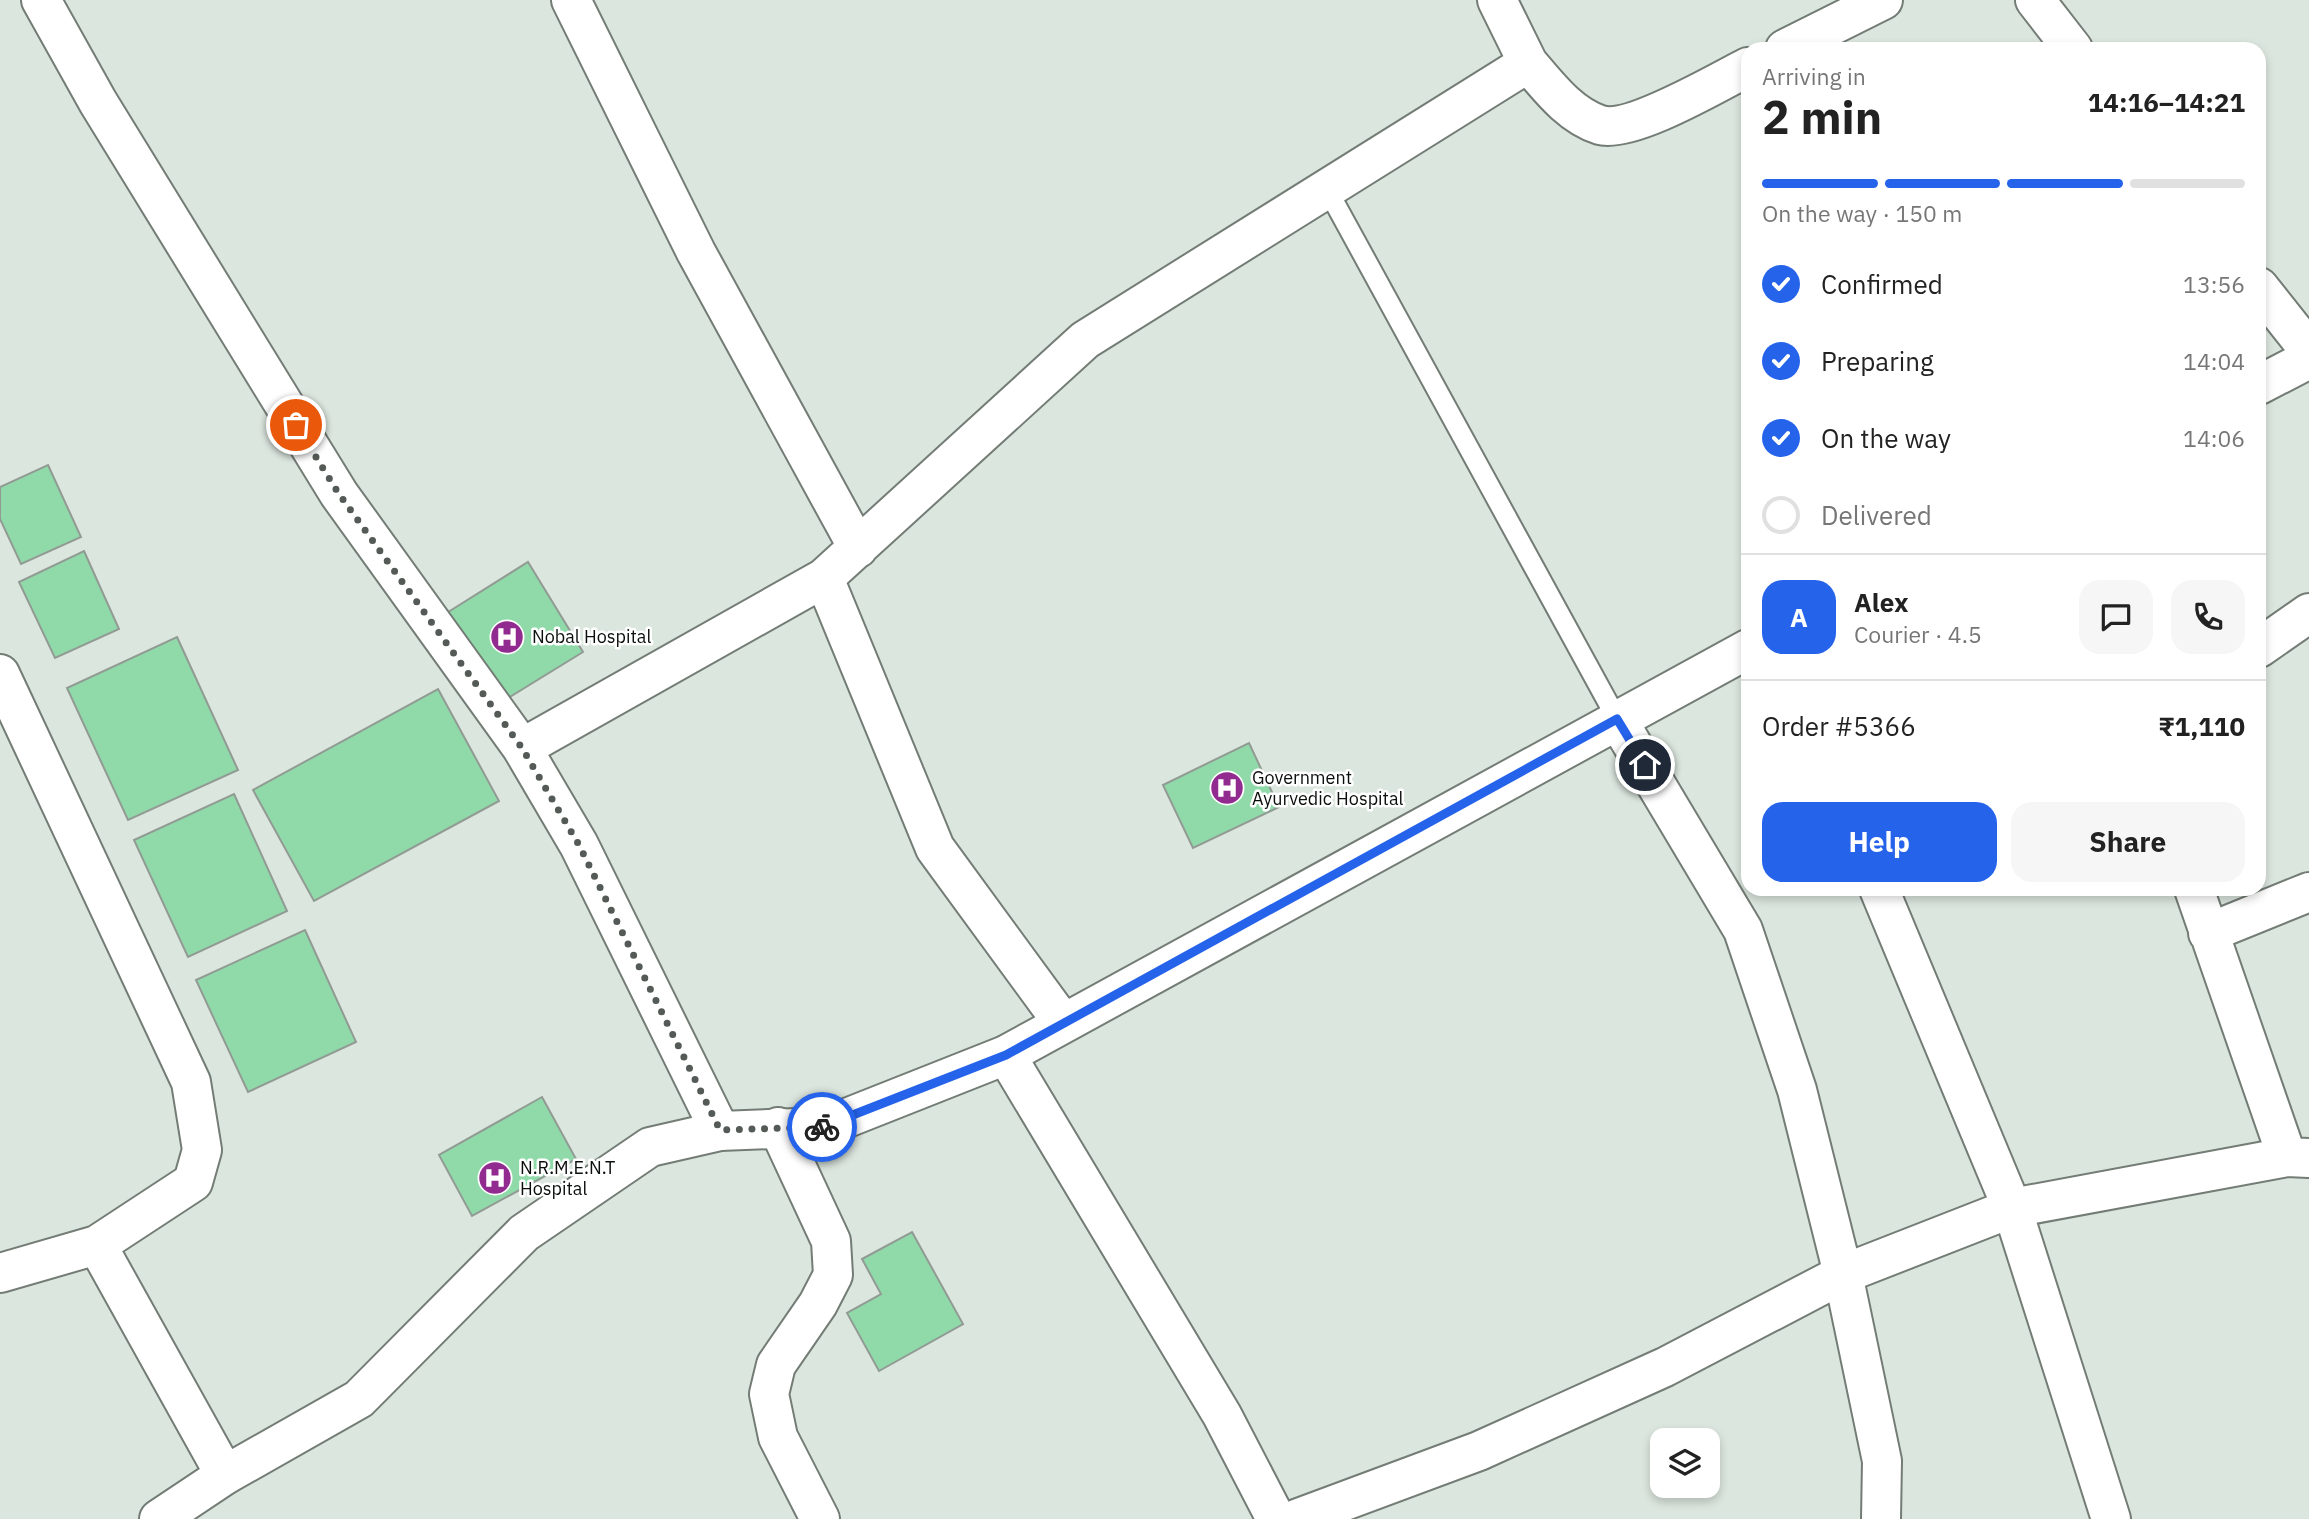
<!DOCTYPE html>
<meta charset="utf-8">
<style>
:root{--surface:#fff;--page:#f6f6f6;--text:#222;--muted:#767676;--line:#e0e0e0;--accent:#2563eb}
body{margin:0;font-family:"IBM Plex Sans",sans-serif;background:var(--page);color:var(--text);height:100vh;display:flex;flex-direction:column;font-size:26px;white-space:nowrap}
*{box-sizing:border-box;margin:0}
p{font-size:23px;color:var(--muted)}
.icon{flex:none;width:38px;height:38px;fill:none;stroke:currentColor;stroke-width:2;stroke-linecap:round;stroke-linejoin:round}
.map{position:relative;flex:1;overflow:hidden}
.side{position:absolute;left:1741px;top:42px;width:525px;height:854px;display:flex;flex-direction:column;background:var(--surface);border-radius:21px;box-shadow:0 4px 10px #0003}
.side>*{flex:none}
.buttons{position:absolute;left:1650px;top:1428px;display:grid;gap:14px}
.buttons a{display:grid;place-items:center;width:70px;height:70px;border-radius:14px;background:var(--surface);box-shadow:0 4px 10px #0003;font-size:35px}
.pin{position:absolute;display:grid;place-items:center;width:60px;height:60px;color:#fff;margin:-30px;border:4px solid #fff;border-radius:50%;box-shadow:0 2px 7px #0007}
.courier{position:absolute;display:grid;place-items:center;width:70px;height:70px;margin:-35px;border:5px solid #2563eb;border-radius:50%;background:#fff;color:#222;box-shadow:0 2px 9px #0007}
.summary em{font-style:normal;font-weight:700}
.summary div{display:flex;flex-direction:column-reverse}
.summary{display:flex;align-items:center;justify-content:space-between;height:119px;padding:0 21px}
h1{font-size:46px;font-weight:700;line-height:52px}
.bar{display:grid;grid-template-columns:repeat(4,1fr);gap:10px 7px;align-content:center;height:84px;padding:0 21px}
.bar i{height:9px;border-radius:5px;background:var(--line)}
.bar .active{background:var(--accent)}
.bar p{grid-column:span 4}
.line{display:flex;align-items:center;gap:18px;padding:0 21px;border-top:2px solid var(--line)}
.line div{flex:1}
.round{display:grid;place-items:center;flex:none;width:74px;height:74px;border-radius:21px;background:var(--page)}
ol{padding:0 21px;list-style:none}
li{display:flex;align-items:center;gap:21px;height:77px}
li p{margin-inline-start:auto}
li .icon{padding:7px;border-radius:50%;background:var(--accent);color:#fff;stroke-width:4}
li:last-child{color:var(--muted)}
li i{width:38px;height:38px;border:4px solid var(--line);border-radius:50%}
.cta{display:flex;gap:14px;margin-top:auto;padding:14px 21px}
.cta a{flex:1;height:80px;border-radius:21px;background:var(--accent);color:#fff;font-size:28px;font-weight:700;line-height:80px;text-align:center}
.cta a+a{background:var(--page);color:var(--text)}
.map>svg:first-child{display:block}
.building{fill:#90daaa;stroke:#919b94;stroke-width:2}
.lines{fill:none;stroke-linecap:round;stroke-linejoin:round}
.service-casing{stroke:#737c75;stroke-width:23}
.minor-casing{stroke:#737c75;stroke-width:42}
.secondary-casing{stroke:#737c75;stroke-width:42}
.service{stroke:#fff;stroke-width:19}
.minor{stroke:#fff;stroke-width:38}
.secondary{stroke:#fff;stroke-width:38}
.done{stroke:#545a56;stroke-width:7;stroke-dasharray:0 12.6}
.route{stroke:#2563eb;stroke-width:9}
.labels{text-anchor:middle;stroke-width:5;stroke-linejoin:round;paint-order:stroke}
.poi-label{font-size:18px;fill:#0b0f0c;stroke:#fff;text-anchor:start}
</style>
<div class="map">
<svg width="2309" height="1519" viewBox="0 0 2309 1519">
<rect width="100%" height="100%" fill="#dbe6de"/>
<path class="building" d="M48,465L81,537L21,564L0,519V487Z
M84,551L119,629L55,658L19,582Z
M528,562L583,652L500,703L445,614Z
M177,637L238,770L128,820L67,688Z
M438,689L499,801L314,901L253,790Z
M1249,743L1279,807L1193,848L1163,785Z
M234,794L287,911L188,957L134,840Z
M305,930L356,1042L248,1092L196,980Z
M542,1097L576,1159L472,1216L439,1155Z
M912,1232L963,1324L879,1371L847,1313L881,1294L862,1259Z"/>
<g class="lines">
<g class="service-casing">
<path id="service" d="M1327,189L1617,719"/>
</g>
<g class="minor-casing">
<path id="minor" d="M41,0L98,102L339,494L522,748L579,845L720,1131
M571,0L696,252L858,548
M2035,0L2073,49
M1785,49L1883,0
M1528,63C1548,86 1569,115 1600,125C1631,134 1718,82 1748,67
M2259,287L2309,350
M824,578L935,848L1063,1023
M2259,648L2309,613
M0,674L191,1082L202,1150L193,1182L97,1245L225,1475
M1617,719L1743,930L1797,1090L1843,1274L1882,1461L1881,1519
M522,748L824,578L1085,340L1528,63L1497,0
M1879,889L2012,1208L2111,1519
M2194,889L2287,1157
M2208,933L2309,892
M1006,1055L1222,1415L1276,1519
M778,1127L831,1241L833,1275L818,1304L776,1365L769,1394L778,1437L820,1519
M0,1273L97,1245
M1296,1519L1479,1451L1665,1367L1843,1274L2012,1208L2287,1157L2309,1158"/>
</g>
<g class="secondary-casing">
<path id="secondary" d="M2259,385L2309,359
M159,1519L225,1475L359,1399L524,1233L650,1147L720,1131L824,1127L1006,1055L1748,649"/>
</g>
<use href="#service" class="service"/>
<use href="#minor" class="minor"/>
<use href="#secondary" class="secondary"/>
</g>
<g class="lines">
<path class="done" d="M296,425L339,494L522,748L579,845L720,1130L822,1127"/>
<path class="route" d="M822,1127L1006,1055L1617,719L1645,765"/>
</g>
<defs>
<g id="hospital-disc" transform="scale(1.75)"><circle r="9.5" fill="#922b8f" stroke="#fff"/><path d="M-5-5h3v3.5h4V-5h3V5h-3V1.5h-4V5h-3Z" fill="#fff"/></g>
</defs>
<g fill-rule="evenodd">
<use href="#hospital-disc" x="507" y="637"/>
<use href="#hospital-disc" x="1227" y="788"/>
<use href="#hospital-disc" x="495" y="1178"/>
</g>
<g class="labels">
<g class="poi-label">
<text x="532" y="643">Nobal Hospital</text>
<text x="1252" y="784">Government<tspan x="1252" dy="21">Ayurvedic Hospital</tspan></text>
<text x="520" y="1174">N.R.M.E.N.T<tspan x="520" dy="21">Hospital</tspan></text>
</g>
</g>
</svg>
<div class="buttons">
<a><svg class="icon" aria-label="layers" viewBox="0 0 24 24"><path d="M12 4l9 5-9 5-9-5zM3 14l9 5 9-5"/></svg></a>
</div>
<div class="pin" style="left:296px;top:425px;background:#ea580c"><svg class="icon" aria-label="bag" viewBox="0 0 24 24"><path d="M5 8h14l-1 12H6zM9 8a3 3 0 0 1 6 0"/></svg></div>
<div class="pin" style="left:1645px;top:765px;background:#1f2937"><svg class="icon" aria-label="home" viewBox="0 0 24 24"><path d="M3 11l9-7 9 7M6 9v11h12V9"/></svg></div>
<div class="courier" style="left:822px;top:1127px"><svg class="icon" aria-label="bike" viewBox="0 0 24 24"><circle cx="6" cy="16" r="4"/><circle cx="18" cy="16" r="4"/><path d="M6 16l4-8h5l3 8M10 8l3 8H6M13 5h3"/></svg></div>
<section class="side">
<div class="summary"><div><h1>2 min</h1><p>Arriving in</p></div><em>14:16–14:21</em></div>
<div class="bar"><i class="active"></i><i class="active"></i><i class="active"></i><i></i><p>On the way · 150 m</p></div>
<ol>
<li><svg class="icon" aria-label="check" viewBox="0 0 24 24"><path d="M5 12l5 5 9-10"/></svg>Confirmed<p>13:56</p></li>
<li><svg class="icon" aria-label="check" viewBox="0 0 24 24"><path d="M5 12l5 5 9-10"/></svg>Preparing<p>14:04</p></li>
<li><svg class="icon" aria-label="check" viewBox="0 0 24 24"><path d="M5 12l5 5 9-10"/></svg>On the way<p>14:06</p></li>
<li><i></i>Delivered</li>
</ol>
<div class="line" style="height:126px"><b class="round" style="background:var(--accent);color:#fff">A</b><div><b>Alex</b><p>Courier · 4.5</p></div><a class="round"><svg class="icon" aria-label="chat" viewBox="0 0 24 24"><path d="M4 5h16v11H9l-5 4z"/></svg></a><a class="round"><svg class="icon" aria-label="phone" viewBox="0 0 24 24"><path d="M5 4h4l2 5-3 2q2 4 5 5l2-3 5 2v4C11 20 4 13 5 4z"/></svg></a></div>
<div class="line" style="height:91px"><div>Order #5366</div><b>₹1,110</b></div>
<div class="cta"><a>Help</a><a>Share</a></div>
</section>
</div>
